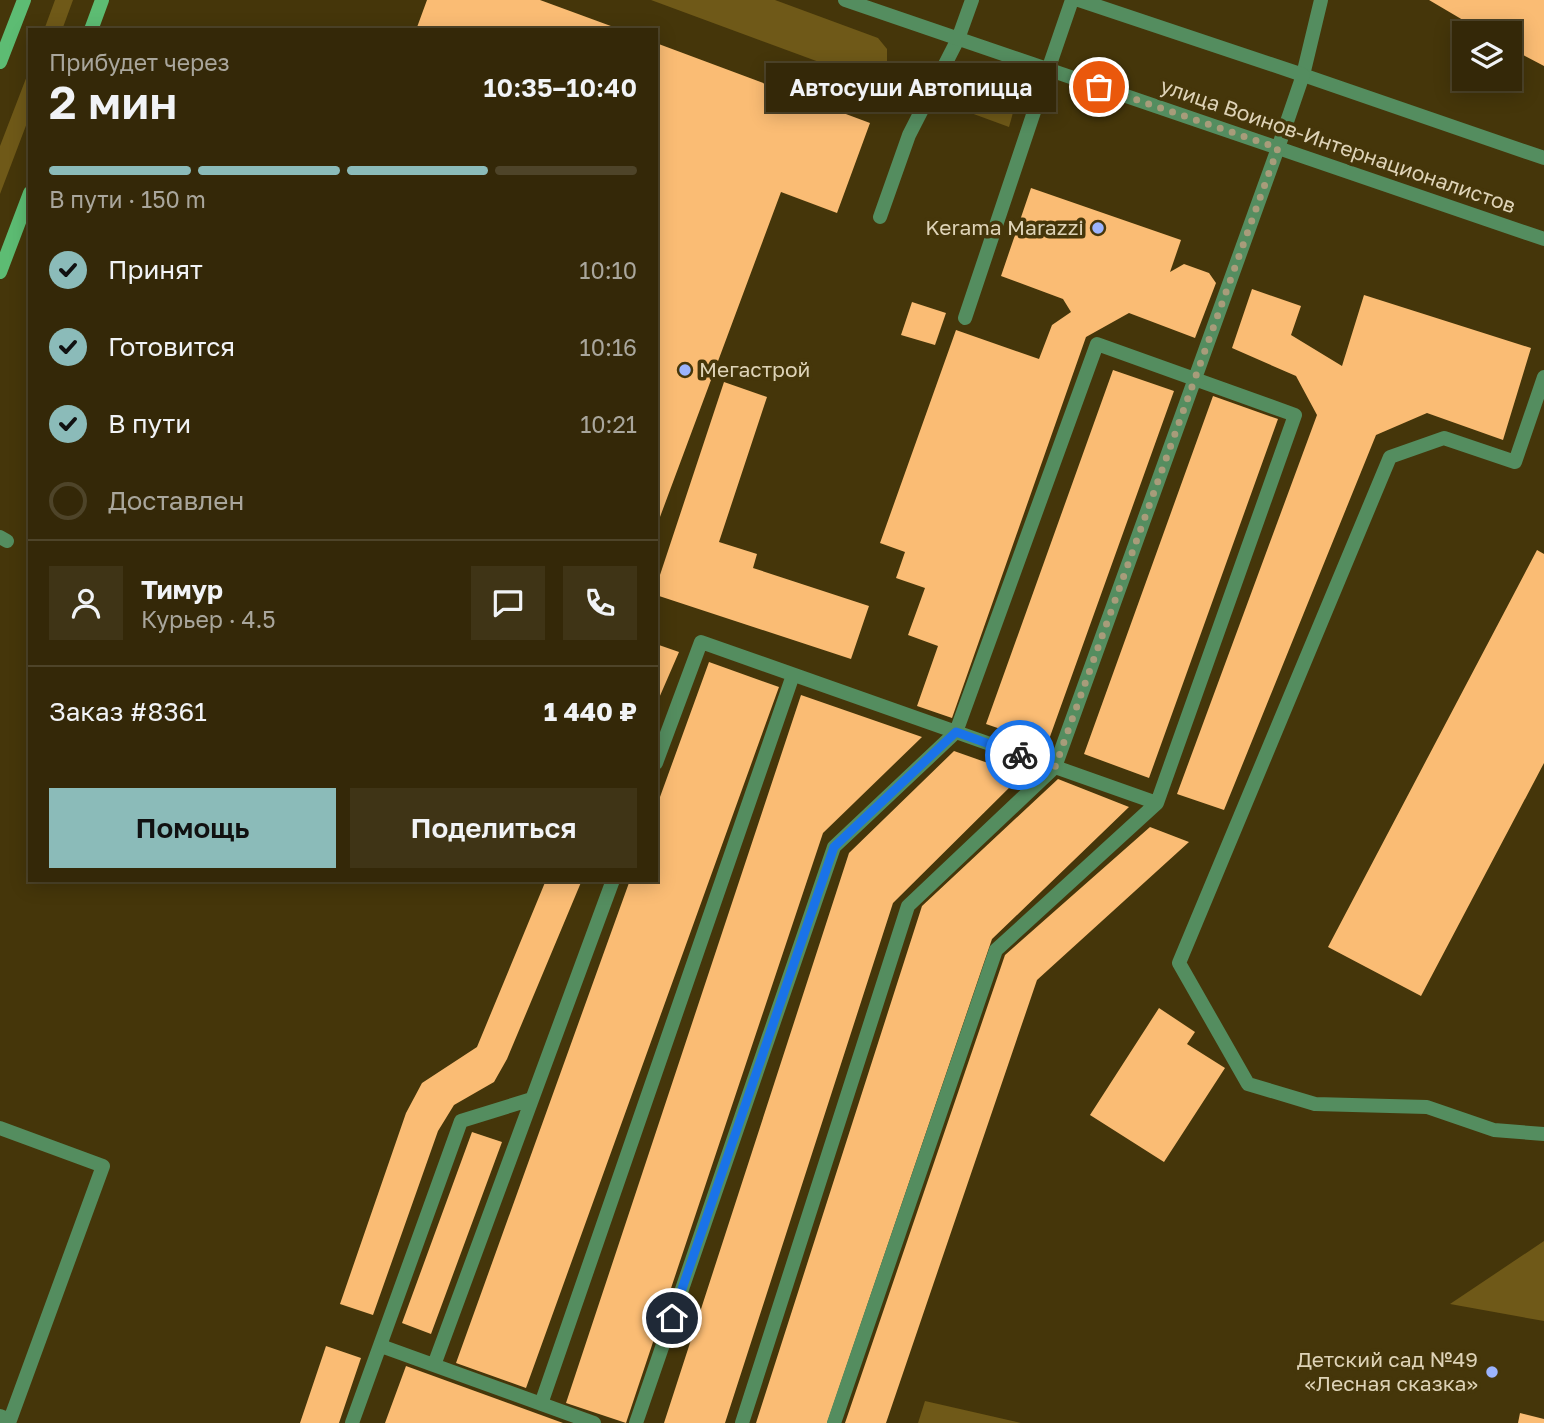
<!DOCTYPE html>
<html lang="ru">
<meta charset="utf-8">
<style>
:root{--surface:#342808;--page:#3f3416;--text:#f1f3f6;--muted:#a9a69c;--line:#4e4429;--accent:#8bbbb9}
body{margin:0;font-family:"Golos Text",sans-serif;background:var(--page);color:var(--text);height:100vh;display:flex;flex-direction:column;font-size:26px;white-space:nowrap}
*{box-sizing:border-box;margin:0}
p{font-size:23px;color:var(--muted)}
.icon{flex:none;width:38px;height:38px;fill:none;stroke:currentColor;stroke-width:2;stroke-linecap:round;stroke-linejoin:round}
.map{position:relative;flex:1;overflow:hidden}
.sheet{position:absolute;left:28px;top:28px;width:630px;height:854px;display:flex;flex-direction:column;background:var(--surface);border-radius:0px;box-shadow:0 4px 18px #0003,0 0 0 2px var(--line)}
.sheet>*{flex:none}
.buttons{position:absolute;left:1452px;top:21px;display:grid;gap:14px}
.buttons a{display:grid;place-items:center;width:70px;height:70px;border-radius:0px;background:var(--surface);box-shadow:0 4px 18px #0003,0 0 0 2px var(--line);font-size:35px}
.pin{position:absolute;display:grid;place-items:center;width:60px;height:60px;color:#fff;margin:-30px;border:4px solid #fff;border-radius:50%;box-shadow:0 2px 7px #0007}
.courier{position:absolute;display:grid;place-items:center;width:70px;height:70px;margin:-35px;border:5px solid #1a73e8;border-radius:50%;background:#fff;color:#222;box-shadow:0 2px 9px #0007}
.bubble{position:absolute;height:49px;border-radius:0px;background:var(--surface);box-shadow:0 4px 18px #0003,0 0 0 2px var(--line);font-size:23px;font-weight:600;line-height:49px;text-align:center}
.head em{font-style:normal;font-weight:600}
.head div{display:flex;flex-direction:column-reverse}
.head{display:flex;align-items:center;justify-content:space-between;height:119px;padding:0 21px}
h1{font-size:46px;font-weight:600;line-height:52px}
.bar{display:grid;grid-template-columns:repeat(4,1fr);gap:10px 7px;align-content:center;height:84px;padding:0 21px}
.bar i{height:9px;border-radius:5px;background:var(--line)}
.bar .current{background:var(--accent)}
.bar p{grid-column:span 4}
.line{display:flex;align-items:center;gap:18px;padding:0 21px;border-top:2px solid var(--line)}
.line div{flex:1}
.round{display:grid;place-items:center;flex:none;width:74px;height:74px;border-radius:0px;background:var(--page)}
ol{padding:0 21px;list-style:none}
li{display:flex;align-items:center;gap:21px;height:77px}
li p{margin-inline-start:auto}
li .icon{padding:7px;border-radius:50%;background:var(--accent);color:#111;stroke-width:4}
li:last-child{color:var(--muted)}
li i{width:38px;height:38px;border:4px solid var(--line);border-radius:50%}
.action{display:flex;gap:14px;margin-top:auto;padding:14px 21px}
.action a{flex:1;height:80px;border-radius:0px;background:var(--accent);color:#111;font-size:28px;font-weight:600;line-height:80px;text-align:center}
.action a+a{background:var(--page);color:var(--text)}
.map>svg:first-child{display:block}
.green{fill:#6f5918}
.building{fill:#fabc74}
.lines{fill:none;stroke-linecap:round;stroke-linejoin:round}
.service{stroke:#548d5f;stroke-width:14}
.minor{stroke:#548d5f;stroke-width:14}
.tertiary{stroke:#548d5f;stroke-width:14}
.secondary{stroke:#5dbc73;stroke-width:14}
.done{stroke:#a89c7a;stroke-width:7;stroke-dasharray:0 12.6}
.route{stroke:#1a73e8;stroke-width:9}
.poi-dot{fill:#9cb4fd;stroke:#45360a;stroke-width:2.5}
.labels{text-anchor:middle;stroke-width:7;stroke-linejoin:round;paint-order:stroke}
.street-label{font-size:21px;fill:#ded3b7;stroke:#45360a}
.poi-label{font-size:21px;fill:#ded3b7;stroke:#45360a;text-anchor:end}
</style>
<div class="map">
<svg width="1544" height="1423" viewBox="0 0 1544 1423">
<rect width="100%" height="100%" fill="#45360a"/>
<path class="green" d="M55,0H73L62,30H44Z
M651,0H775L878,38L887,49V87Z
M30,68V115L0,194V146Z
M975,73C1019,69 1020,92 1009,127L941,102L958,80Z
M1544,1241V1321L1450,1304Z
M925,1401L1021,1423H918Z"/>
<path class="building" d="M427,0H540L619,29L416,30Z
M1429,0H1544V66L1510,48V33H1485Z
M656,43L870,123L837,213L781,192L657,525Z
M1031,188L1181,240L1170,272L1184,264L1209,273L1216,283L1195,338L1129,313L1086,337L952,718L917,706L938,646L908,635L925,588L896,578L905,552L880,543L956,330L1039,359L1052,325L1071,312L1063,299L1001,276Z
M1252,289L1301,306L1291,335L1342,366L1364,295L1531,348L1503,440L1427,413L1376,435L1224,810L1177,794L1317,415L1296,376L1232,348Z
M912,302L946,313L935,345L901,335Z
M1113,370L1174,391L1047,745L986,724Z
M724,382L767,397L719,542L757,554L753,568L869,606L851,659L656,595V587Z
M1213,396L1278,419L1149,778L1084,754Z
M1537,550L1544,554V763L1421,996L1328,947Z
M656,644L679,652L656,705Z
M709,662L779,687L526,1388L456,1363L630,880H656V808Z
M801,695L922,737L823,833L626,1423L566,1403Z
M954,751L1022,775L893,903L725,1423H664L849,853Z
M1058,779L1129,807L992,939L827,1423H756L922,906Z
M1150,827L1189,842L1037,980L886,1423H845L1005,955Z
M546,880H582L507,1059L494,1082L454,1105L438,1131L373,1315L340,1304L406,1113L422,1083L477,1047Z
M1159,1008L1195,1032L1187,1044L1225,1068L1164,1162L1090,1115Z
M472,1132L502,1142L431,1334L402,1323Z
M326,1346L361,1358L339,1423H300Z
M406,1366L563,1423H385Z
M1520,1413L1544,1419V1423H1518Z"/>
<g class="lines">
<path class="service" d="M880,217L909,135L958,39
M965,318L1048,70
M1544,377L1515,462L1444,438L1390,457L1179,963L1248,1084L1315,1104L1427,1107L1494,1130L1544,1134
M0,537L7,541
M656,763L701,642L1157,803
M0,1128L103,1166L10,1420L0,1416
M381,1346L594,1423
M434,1365L613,880
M541,1404L793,675
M352,1423L461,1121L532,1099
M636,1423L834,847L956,732L1097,344L1295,415L1157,803L996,950L834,1423
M742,1423L908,906L1055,767L1278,148"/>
<path class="minor" d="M1321,0L1303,75L1544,158
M1278,148L1544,239"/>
<path class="tertiary" d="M845,0L1278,148L1303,75L1079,0
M958,39L972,0
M1048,70L1072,0"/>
<path class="secondary" d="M91,30L102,0
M0,62L24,0
M0,272L30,193"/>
</g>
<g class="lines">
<path class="done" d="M1020,755L1055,767L1278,148L1099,87"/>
<path class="route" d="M672,1318L834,847L956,732L1020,755"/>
</g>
<g class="poi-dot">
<circle cx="1098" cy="228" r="7"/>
<circle cx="685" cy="370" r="7"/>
<circle cx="1492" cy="1372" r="7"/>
</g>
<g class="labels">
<g class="street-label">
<text transform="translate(1338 146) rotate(19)" y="7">улица Воинов-Интернационалистов</text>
</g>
<g class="poi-label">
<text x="1084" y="235">Kerama Marazzi</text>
<text x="699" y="377" text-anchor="start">Мегастрой</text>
<text x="1478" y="1367">Детский сад №49<tspan x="1478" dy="24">«Лесная сказка»</tspan></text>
</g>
</g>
</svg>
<div class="buttons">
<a><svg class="icon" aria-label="layers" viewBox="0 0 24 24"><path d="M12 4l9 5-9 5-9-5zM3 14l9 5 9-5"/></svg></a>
</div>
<div class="pin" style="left:1099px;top:87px;background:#ea580c"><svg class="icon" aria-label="bag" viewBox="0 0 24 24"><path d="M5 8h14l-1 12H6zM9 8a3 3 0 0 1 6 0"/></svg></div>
<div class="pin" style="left:672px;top:1318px;background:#1f2937"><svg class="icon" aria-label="home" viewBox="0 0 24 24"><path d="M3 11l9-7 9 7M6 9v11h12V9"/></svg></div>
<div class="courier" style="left:1020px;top:755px"><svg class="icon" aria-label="bike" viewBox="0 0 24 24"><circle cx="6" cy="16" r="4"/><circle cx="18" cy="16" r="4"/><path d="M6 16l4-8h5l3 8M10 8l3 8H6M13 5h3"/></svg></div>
<div class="bubble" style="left:766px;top:63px;width:290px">Автосуши Автопицца</div>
<section class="sheet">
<div class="head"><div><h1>2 мин</h1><p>Прибудет через</p></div><em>10:35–10:40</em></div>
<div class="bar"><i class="current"></i><i class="current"></i><i class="current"></i><i></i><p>В пути · 150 m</p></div>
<ol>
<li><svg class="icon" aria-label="check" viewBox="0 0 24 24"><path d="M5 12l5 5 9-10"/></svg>Принят<p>10:10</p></li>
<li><svg class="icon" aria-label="check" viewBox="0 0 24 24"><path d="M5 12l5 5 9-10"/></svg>Готовится<p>10:16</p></li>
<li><svg class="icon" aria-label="check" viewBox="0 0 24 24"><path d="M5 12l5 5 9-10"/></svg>В пути<p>10:21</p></li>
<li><i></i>Доставлен</li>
</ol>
<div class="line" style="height:126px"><a class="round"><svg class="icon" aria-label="person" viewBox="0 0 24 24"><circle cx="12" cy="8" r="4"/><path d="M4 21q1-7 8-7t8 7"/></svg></a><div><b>Тимур</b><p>Курьер · 4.5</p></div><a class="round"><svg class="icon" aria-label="chat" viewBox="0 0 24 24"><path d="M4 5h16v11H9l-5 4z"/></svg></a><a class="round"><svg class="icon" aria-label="phone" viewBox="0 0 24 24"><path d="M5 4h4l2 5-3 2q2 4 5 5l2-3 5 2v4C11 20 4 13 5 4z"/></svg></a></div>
<div class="line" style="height:91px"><div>Заказ #8361</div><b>1 440 ₽</b></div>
<div class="action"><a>Помощь</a><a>Поделиться</a></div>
</section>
</div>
